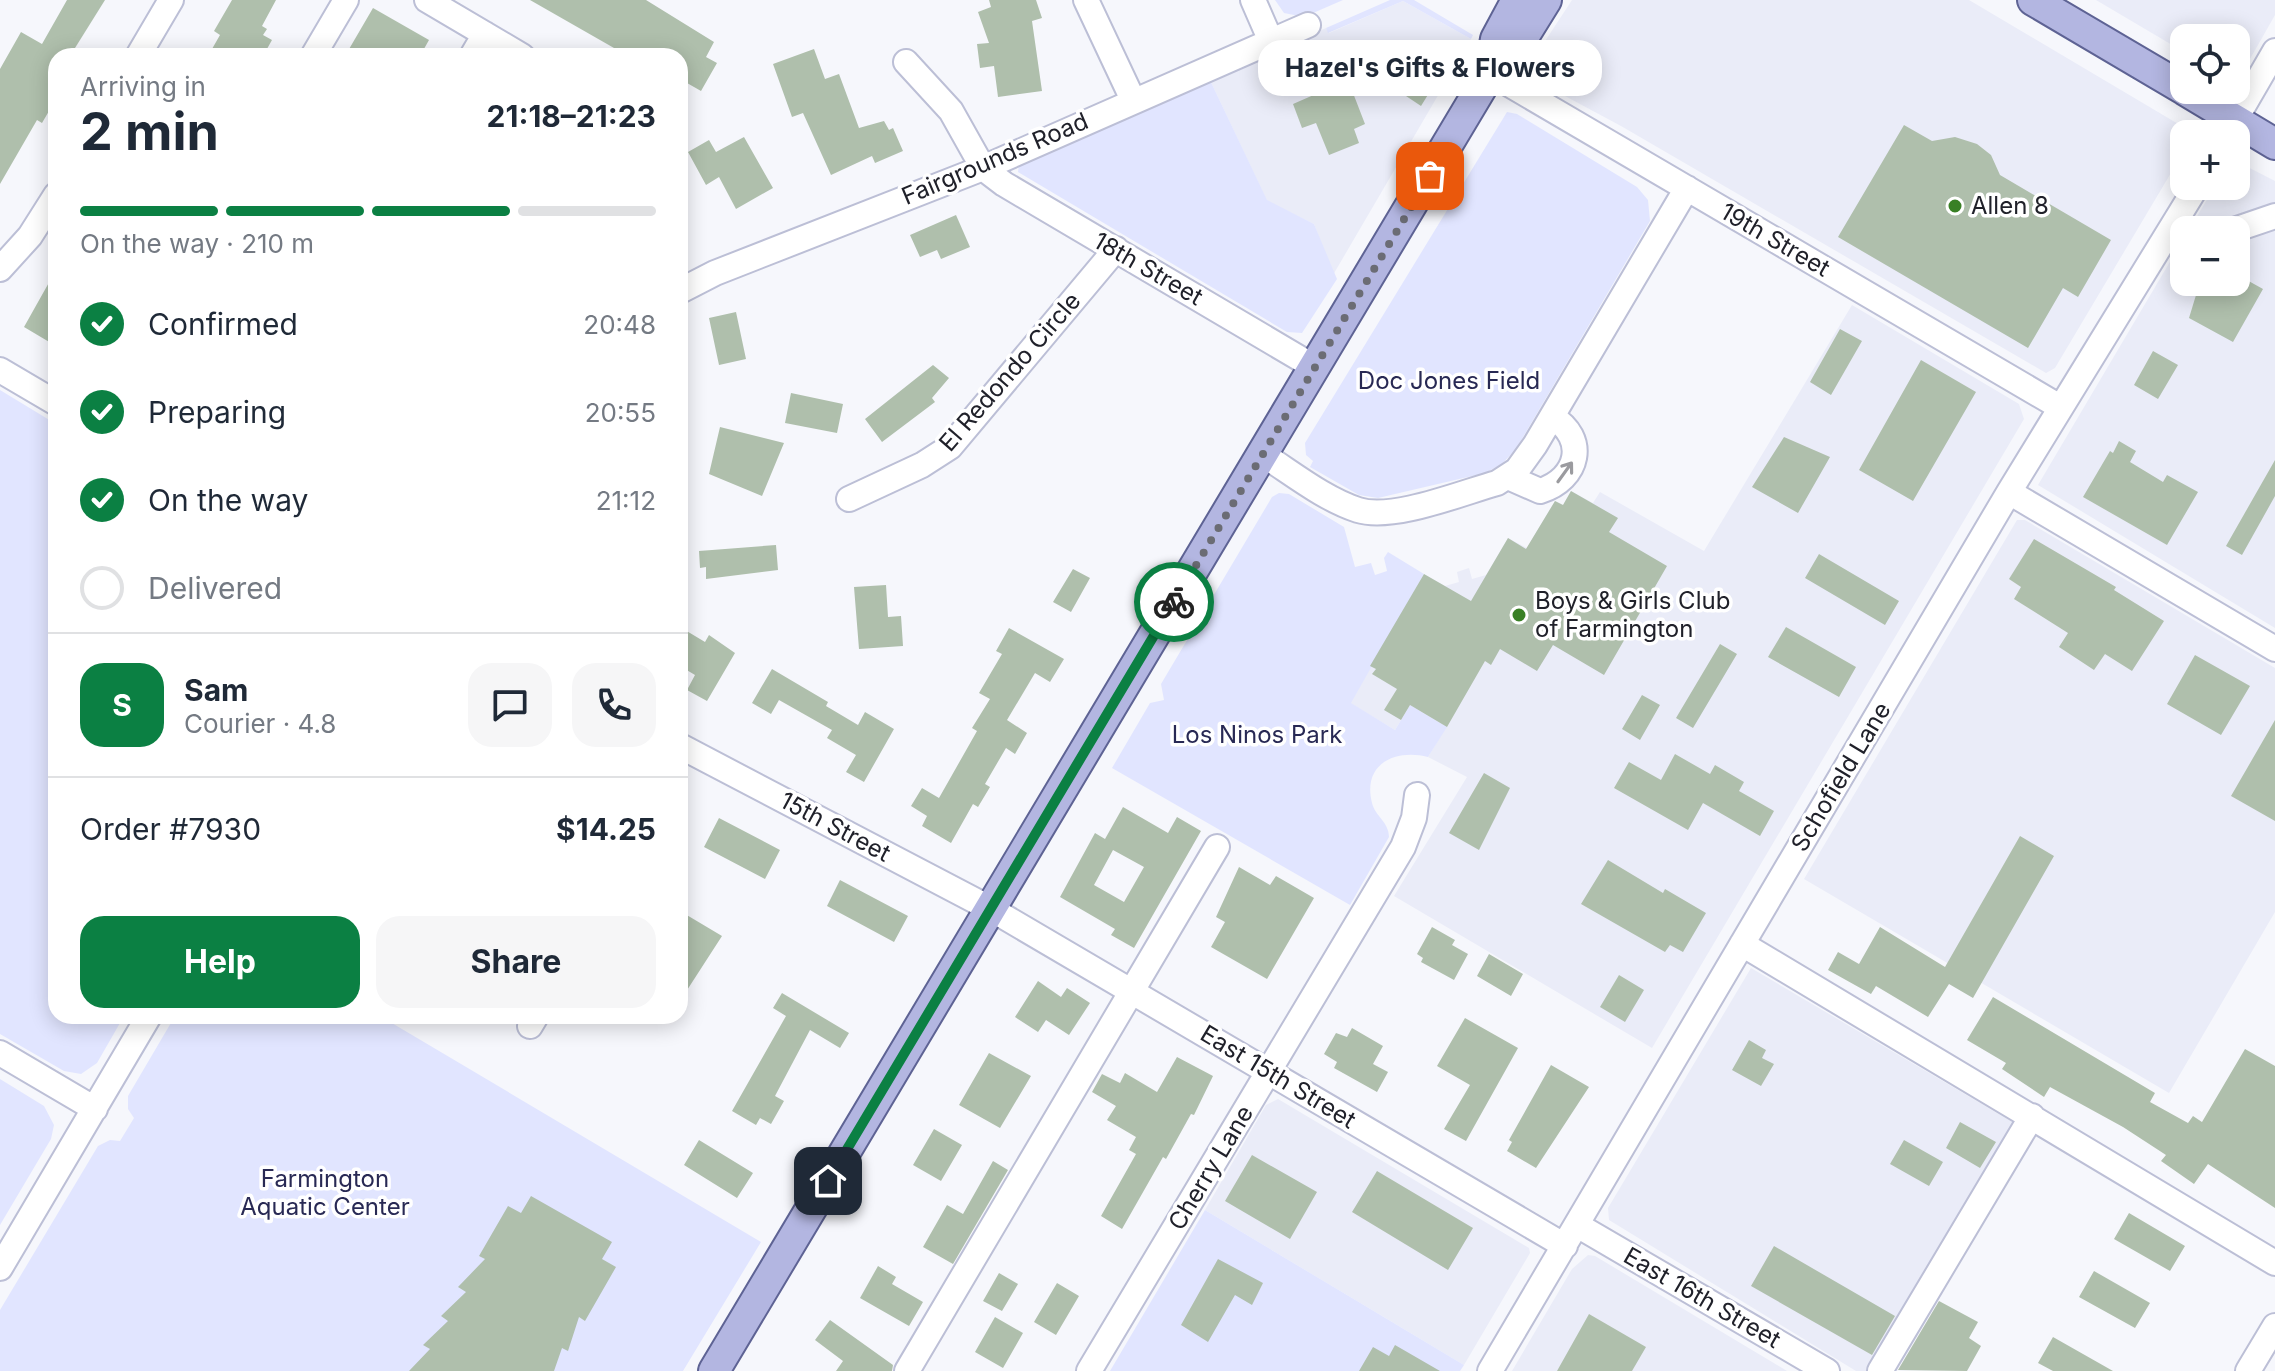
<!DOCTYPE html>
<meta charset="utf-8">
<style>
:root{--surface:#fff;--page:#f6f6f7;--text:#1f2937;--muted:#747a83;--line:#e0e1e3;--accent:#0b8043}
body{margin:0;font-family:Inter,sans-serif;background:var(--page);color:var(--text);height:100vh;display:flex;flex-direction:column;font-size:30px;white-space:nowrap}
*{box-sizing:border-box;margin:0}
p{font-size:26px;color:var(--muted)}
.icon{flex:none;width:44px;height:44px;fill:none;stroke:currentColor;stroke-width:2;stroke-linecap:round;stroke-linejoin:round}
.map{position:relative;flex:1;overflow:hidden}
.drawer{position:absolute;left:48px;top:48px;width:640px;height:976px;display:flex;flex-direction:column;background:var(--surface);border-radius:24px;box-shadow:0 4px 20px #0003}
.drawer>*{flex:none}
.controls{position:absolute;left:2170px;top:24px;display:grid;gap:16px}
.controls a{display:grid;place-items:center;width:80px;height:80px;border-radius:16px;background:var(--surface);box-shadow:0 4px 20px #0003;font-size:40px}
.pin{position:absolute;display:grid;place-items:center;width:68px;height:68px;color:#fff;margin:-34px;border-radius:16px;box-shadow:0 4px 12px #0006}
.courier{position:absolute;display:grid;place-items:center;width:80px;height:80px;margin:-40px;border:6px solid #0b8043;border-radius:50%;background:#fff;color:#222;box-shadow:0 2px 10px #0007}
.bubble{position:absolute;height:56px;border-radius:24px;background:var(--surface);box-shadow:0 4px 20px #0003;font-size:26px;font-weight:700;line-height:56px;text-align:center}
.head em{font-style:normal;font-weight:700}
.head div{display:flex;flex-direction:column-reverse}
.head{display:flex;align-items:center;justify-content:space-between;height:136px;padding:0 32px}
h1{font-size:52px;font-weight:700;line-height:60px}
.bar{display:grid;grid-template-columns:repeat(4,1fr);gap:12px 8px;align-content:center;height:96px;padding:0 32px}
.bar i{height:10px;border-radius:6px;background:var(--line)}
.bar .selected{background:var(--accent)}
.bar p{grid-column:span 4}
.line{display:flex;align-items:center;gap:20px;padding:0 32px;border-top:2px solid var(--line)}
.line div{flex:1}
.round{display:grid;place-items:center;flex:none;width:84px;height:84px;border-radius:24px;background:var(--page)}
ol{padding:0 32px;list-style:none}
li{display:flex;align-items:center;gap:24px;height:88px}
li p{margin-inline-start:auto}
li .icon{padding:8px;border-radius:50%;background:var(--accent);color:#fff;stroke-width:4}
li:last-child{color:var(--muted)}
li i{width:44px;height:44px;border:4px solid var(--line);border-radius:50%}
.cta{display:flex;gap:16px;margin-top:auto;padding:16px 32px}
.cta a{flex:1;height:92px;border-radius:24px;background:var(--accent);color:#fff;font-size:32px;font-weight:700;line-height:92px;text-align:center}
.cta a+a{background:var(--page);color:var(--text)}
.map>svg:first-child{display:block}
.built{fill:#eaecf8}
.green{fill:#e1e5ff}
.building{fill:#afbfac;fill-rule:evenodd}
.lines{fill:none;stroke-linecap:round;stroke-linejoin:round}
.minor-casing{stroke:#bcbfd6;stroke-width:28}
.major-casing{stroke:#5e6394;stroke-width:34}
.minor{stroke:#fff;stroke-width:24}
.major{stroke:#b3b6e1;stroke-width:30}
.oneway{stroke:#9b9b9f}
.done{stroke:#6b6c74;stroke-width:8;stroke-dasharray:0 14.4}
.route{stroke:#0b8043;stroke-width:10}
.poi-dot{fill:#398025;stroke:#fff;stroke-width:3}
.labels{text-anchor:middle;stroke-width:7;stroke-linejoin:round;paint-order:stroke}
.street-label{font-size:24px;fill:#20212a;stroke:#fff}
.poi-label{font-size:24px;fill:#20212a;stroke:#fff;text-anchor:start}
.park-label{font-size:24px;fill:#282954;stroke:#fff}
</style>
<div class="map">
<svg width="2275" height="1371" viewBox="0 0 2275 1371">
<rect width="100%" height="100%" fill="#f6f7fc"/>
<path class="built" d="M1572,0H1969L2185,128L2189,134H2184V151L2055,368L2046,373L1621,126L1537,81L1530,72L1532,61Z
M2096,0H2275V15L2242,73L2236,77V38H2184V52Z
M1403,1L1471,39L1333,275L1314,224L1267,201L1209,78L1326,28L1329,33Z
M2236,161L2275,181V628L2038,485L2184,238V282H2236V230H2189L2215,186H2236Z
M1852,305L2019,404L2024,419L1652,1048L1394,896L1467,777L1428,757L1446,727L1410,705L1395,730L1350,703L1424,574L1445,586L1459,582L1457,572L1469,568L1472,579L1486,575L1508,538L1527,548L1555,501L1563,505L1571,491L1593,503L1600,492L1704,551Z
M2017,520H2025L2275,668V912L2169,1093L1804,879Z
M1751,968L2014,1123L1866,1371H1856L1609,1220L1608,1208Z
M1278,1099L1529,1248L1530,1253L1464,1365L1205,1210L1266,1105Z
M1588,1255L1595,1256L1787,1371H1512L1572,1269Z"/>
<path class="green" d="M1275,0H1343L1304,17L1284,13Z
M1390,0H1414L1473,35L1471,39L1403,1L1328,33L1326,28Z
M1209,78L1267,200L1314,224L1337,279L1302,333L1287,332L1018,172L1019,164Z
M1507,112L1517,114L1637,187L1648,200L1650,221L1516,449L1502,464L1485,473L1378,498L1359,495L1310,467L1313,461L1306,455L1305,443Z
M0,390L56,424V1016H124L97,1063L81,1074L64,1071L0,1034Z
M1279,493L1289,494L1344,527L1355,567L1371,563L1375,575L1387,571L1384,558L1388,552L1424,574L1351,703L1395,730L1410,705L1447,727L1428,757C1396,749 1362,763 1372,803C1375,816 1389,822 1389,837L1350,905L1112,768L1150,703L1164,700L1161,684L1272,497Z
M175,1016H380L761,1242L683,1371H0V1310L98,1146L110,1140L120,1141L134,1118L128,1109V1096Z
M0,1079L44,1106L54,1125L51,1139L0,1225Z
M1205,1210L1464,1365L1460,1371H1110Z"/>
<path class="building" d="M67,0H105L70,56H56V99L42,123L37,120L0,184V69L21,32L42,44Z
M232,0H276L262,26L267,29L263,35L272,40L263,56H208L220,35L214,31Z
M530,0H646L714,42L706,57L717,63L701,91L680,79V56H628Z
M989,0H1036L1042,18L1032,21L1042,91L998,97L994,66L980,68L977,44L989,43L978,12L991,7Z
M373,8L429,40L420,56H345Z
M814,49L825,79L839,74L859,128L884,121L889,130L893,128L903,151L875,163L872,156L831,175L803,113L792,117L773,64Z
M1400,58L1411,66L1415,61L1439,77L1421,106L1385,82Z
M1348,80L1365,124L1354,129L1359,143L1329,155L1316,123L1302,128L1293,104Z
M1904,125L1932,141L1955,137L1977,144L1991,155L2000,175L2111,240L2078,297L2063,288L2028,348L1838,237Z
M744,137L773,188L736,209L719,177L706,185L688,152L709,140L716,152Z
M956,215L970,247L941,259L937,250L920,257L910,235Z
M56,270V346L24,327Z
M2236,274L2263,289L2233,342L2189,318L2200,282H2236Z
M736,312L746,359L719,365L709,318Z
M1840,329L1862,341L1831,395L1810,382Z
M2153,351L2178,365L2158,399L2134,385Z
M1921,360L1976,392L1913,501L1859,470Z
M933,365L949,378L932,398L935,402L882,442L865,419Z
M791,393L843,404L837,433L785,423Z
M720,427L784,443L762,496L709,474Z
M1784,437L1830,457L1798,513L1752,487Z
M2119,441L2136,451L2130,462L2163,482L2167,475L2198,492L2167,545L2083,497L2110,451L2113,453Z
M2275,460V496L2242,555L2226,546Z
M1571,491L1618,518L1609,532L1667,566L1604,675L1553,645L1537,671L1500,649L1491,665L1485,661L1447,727L1410,705L1401,720L1384,710L1397,689L1372,674L1376,669L1370,666L1424,574L1471,601L1508,538L1526,549L1555,501L1563,505Z
M2034,539L2116,587L2114,590L2164,621L2132,671L2105,654L2094,670L2059,647L2068,633L2014,599L2021,587L2009,579Z
M776,545L778,570L706,579V567L700,568L699,551Z
M1819,554L1899,601L1885,625L1805,578Z
M1073,569L1090,578L1071,612L1053,602Z
M886,585L888,617L901,616L903,646L859,649L854,587Z
M680,627L705,642L709,635L735,653L707,701L687,690L695,675L680,666Z
M1786,627L1856,667L1839,697L1768,657Z
M1009,628L1064,659L1050,682L1035,673L1007,720L1027,733L1015,754L1006,748L985,784L990,787L978,807L973,804L951,843L922,826L927,816L911,806L922,788L939,798L977,731L972,728L990,699L979,693L1002,654L996,651Z
M1720,644L1737,654L1693,728L1676,718Z
M2195,655L2250,686L2221,735L2167,704Z
M772,669L828,702L826,706L858,725L865,712L894,729L864,782L846,772L856,755L827,738L832,730L779,700L771,714L752,703Z
M1642,695L1660,705L1640,740L1622,729Z
M2275,720V821L2231,796Z
M1675,754L1710,774L1715,765L1744,782L1739,791L1774,811L1760,836L1703,803L1688,830L1614,788L1629,762L1661,780Z
M1484,773L1510,788L1479,850L1449,833Z
M1123,807L1168,833L1177,817L1201,831L1134,948L1111,935L1115,929L1060,897L1095,833L1105,839ZM1113,850L1144,867L1124,902L1094,885Z
M719,818L780,850L765,879L704,847Z
M2020,836L2054,856L1973,998L1949,984L1928,1017L1876,986L1871,994L1828,970L1838,952L1859,964L1880,927L1945,967Z
M1608,860L1663,893L1665,889L1706,913L1683,952L1670,945L1665,952L1581,904Z
M1239,867L1270,885L1276,876L1314,898L1267,979L1211,947L1225,922L1216,917Z
M840,880L908,916L894,942L827,906Z
M680,911L722,936L680,1001Z
M1432,927L1455,940L1452,945L1468,954L1454,980L1421,962L1423,958L1417,954Z
M1489,954L1523,974L1511,996L1477,976Z
M1619,975L1644,990L1625,1022L1600,1007Z
M1038,981L1061,997L1067,988L1090,1003L1069,1035L1046,1020L1038,1032L1015,1017Z
M782,993L849,1033L840,1048L810,1030L775,1096L784,1101L771,1124L760,1118L756,1125L732,1111L786,1016L773,1008Z
M1993,997L2155,1093L2150,1102L2188,1123L2193,1116L2202,1122L2245,1049L2275,1066V1208L2208,1164L2194,1184L2161,1161L2166,1155L2123,1127L2050,1087L2044,1097L2002,1069L2006,1063L1967,1040Z
M1465,1018L1518,1048L1466,1141L1444,1129L1470,1085L1437,1066Z
M1352,1028L1383,1046L1373,1064L1388,1072L1377,1092L1334,1068L1337,1062L1324,1054L1336,1033L1347,1037Z
M1749,1040L1766,1050L1762,1058L1774,1064L1761,1086L1732,1070Z
M989,1053L1031,1076L1000,1128L959,1105Z
M1177,1057L1213,1076L1194,1115L1191,1114L1166,1159L1163,1157L1122,1229L1101,1216L1136,1154L1129,1150L1136,1137L1107,1120L1116,1106L1092,1092L1102,1074L1120,1083L1125,1073L1157,1092Z
M1551,1065L1589,1087L1536,1168L1507,1151L1512,1142L1509,1140Z
M1960,1122L1996,1142L1980,1168L1946,1148Z
M934,1129L962,1145L941,1181L913,1165Z
M699,1140L753,1173L737,1198L684,1165Z
M1904,1140L1943,1162L1929,1186L1890,1164Z
M1252,1155L1317,1192L1290,1239L1225,1201Z
M993,1161L1008,1170L953,1264L923,1247L947,1205L963,1214Z
M1377,1171L1473,1228L1448,1270L1352,1212Z
M531,1196L612,1242L602,1259L616,1267L585,1321L579,1317L568,1351L562,1348L554,1371H409L430,1349L423,1345L448,1321L441,1316L466,1292L458,1287L485,1259L479,1256L508,1206L521,1213Z
M2129,1213L2185,1246L2170,1271L2114,1239Z
M1774,1246L1895,1316L1872,1355L1751,1286Z
M1218,1259L1263,1283L1252,1305L1235,1295L1208,1342L1181,1325Z
M878,1266L896,1277L892,1284L923,1302L909,1326L860,1298Z
M2094,1271L2150,1303L2135,1328L2079,1297Z
M999,1273L1018,1284L1002,1311L983,1301Z
M1057,1283L1079,1296L1056,1335L1034,1322Z
M1939,1301L1978,1322L1969,1338L1981,1346L1967,1371L1898,1370Z
M1589,1314L1646,1347L1632,1371H1557Z
M995,1317L1023,1333L1003,1368L975,1352Z
M830,1320L893,1365L892,1371H836L843,1361L815,1340Z
M2053,1337L2113,1371H2053L2038,1363Z
M1395,1345L1440,1371H1359L1373,1347L1389,1356Z"/>
<g class="lines">
<g class="minor-casing">
<path id="minor" d="M427,0L522,56
M1086,0L1133,100
M1253,0L1270,39
M138,56L171,0
M313,56L346,0
M472,56L485,34
M906,62L951,111L983,168L1004,184L1316,368
M1490,73L2060,407
M2227,134L2275,51
M2234,230L2275,216
M0,269L30,236L56,195
M680,291L715,273L983,168L1308,25
M0,370L56,403
M1262,454C1292,473 1324,499 1358,510C1393,521 1461,493 1497,483L1517,470L1535,445L1687,188
M1508,477L1540,491C1579,479 1588,438 1552,417
M2009,492L2275,649
M849,499L922,465L950,447L1116,249
M680,746L991,909L1565,1246
M1742,944L2275,1263
M530,1026L536,1016
M0,1053L95,1109
M1577,1225L1827,1371
M0,1268L149,1016
M907,1371L1217,847
M1089,1371L1403,847L1414,818L1417,795
M1490,1371L2009,492L2197,186
M1880,1371L2032,1116
M2248,1371L2275,1326"/>
</g>
<g class="major-casing">
<path id="major" d="M2033,0L2184,89
M1490,73L1496,39L1517,0
M2185,90L2275,144
M714,1371L1490,73L1515,50L1546,0"/>
</g>
<use href="#minor" class="minor"/>
<use href="#major" class="major"/>
</g>
<defs><path id="oneway-shaft" d="M-6 0H5M1.5-3L5.5 0L1.5 3" fill="none" stroke-width="1.6" stroke-linecap="round" stroke-linejoin="round" transform="scale(2)"/></defs>
<use class="oneway" href="#oneway-shaft" transform="translate(1565 472) rotate(-54)"/>
<g class="lines">
<path class="done" d="M1174,602L1430,176"/>
<path class="route" d="M828,1181L1174,602"/>
</g>
<g class="poi-dot">
<circle cx="1955" cy="206" r="8"/>
<circle cx="1519" cy="615" r="8"/>
</g>
<g class="labels">
<g class="street-label">
<text transform="translate(995 159) rotate(-23)" y="8">Fairgrounds Road</text>
<text transform="translate(1775 240) rotate(30)" y="8">19th Street</text>
<text transform="translate(1148 269) rotate(30)" y="8">18th Street</text>
<text transform="translate(1010 372) rotate(-49)" y="8">El Redondo Circle</text>
<text transform="translate(1841 777) rotate(-59)" y="8">Schofield Lane</text>
<text transform="translate(835 827) rotate(28)" y="8">15th Street</text>
<text transform="translate(1278 1077) rotate(31)" y="8">East 15th Street</text>
<text transform="translate(1211 1168) rotate(-59)" y="8">Cherry Lane</text>
<text transform="translate(1702 1298) rotate(30)" y="8">East 16th Street</text>
</g>
<g class="poi-label">
<text x="1971" y="214">Allen 8</text>
<text x="1535" y="609">Boys &amp; Girls Club<tspan x="1535" dy="28">of Farmington</tspan></text>
</g>
<g class="park-label">
<text x="1449" y="389">Doc Jones Field</text>
<text x="1257" y="743">Los Ninos Park</text>
<text x="325" y="1187">Farmington<tspan x="325" dy="28">Aquatic Center</tspan></text>
</g>
</g>
</svg>
<div class="controls">
<a><svg class="icon" aria-label="locate" viewBox="0 0 24 24"><circle cx="12" cy="12" r="6"/><path d="M12 2v4M12 18v4M2 12h4M18 12h4"/></svg></a>
<a>+</a>
<a>−</a>
</div>
<div class="pin" style="left:1430px;top:176px;background:#ea580c"><svg class="icon" aria-label="bag" viewBox="0 0 24 24"><path d="M5 8h14l-1 12H6zM9 8a3 3 0 0 1 6 0"/></svg></div>
<div class="pin" style="left:828px;top:1181px;background:#1f2937"><svg class="icon" aria-label="home" viewBox="0 0 24 24"><path d="M3 11l9-7 9 7M6 9v11h12V9"/></svg></div>
<div class="courier" style="left:1174px;top:602px"><svg class="icon" aria-label="bike" viewBox="0 0 24 24"><circle cx="6" cy="16" r="4"/><circle cx="18" cy="16" r="4"/><path d="M6 16l4-8h5l3 8M10 8l3 8H6M13 5h3"/></svg></div>
<div class="bubble" style="left:1258px;top:40px;width:344px">Hazel's Gifts &amp; Flowers</div>
<section class="drawer">
<div class="head"><div><h1>2 min</h1><p>Arriving in</p></div><em>21:18–21:23</em></div>
<div class="bar"><i class="selected"></i><i class="selected"></i><i class="selected"></i><i></i><p>On the way · 210 m</p></div>
<ol>
<li><svg class="icon" aria-label="check" viewBox="0 0 24 24"><path d="M5 12l5 5 9-10"/></svg>Confirmed<p>20:48</p></li>
<li><svg class="icon" aria-label="check" viewBox="0 0 24 24"><path d="M5 12l5 5 9-10"/></svg>Preparing<p>20:55</p></li>
<li><svg class="icon" aria-label="check" viewBox="0 0 24 24"><path d="M5 12l5 5 9-10"/></svg>On the way<p>21:12</p></li>
<li><i></i>Delivered</li>
</ol>
<div class="line" style="height:144px"><b class="round" style="background:var(--accent);color:#fff">S</b><div><b>Sam</b><p>Courier · 4.8</p></div><a class="round"><svg class="icon" aria-label="chat" viewBox="0 0 24 24"><path d="M4 5h16v11H9l-5 4z"/></svg></a><a class="round"><svg class="icon" aria-label="phone" viewBox="0 0 24 24"><path d="M5 4h4l2 5-3 2q2 4 5 5l2-3 5 2v4C11 20 4 13 5 4z"/></svg></a></div>
<div class="line" style="height:104px"><div>Order #7930</div><b>$14.25</b></div>
<div class="cta"><a>Help</a><a>Share</a></div>
</section>
</div>
